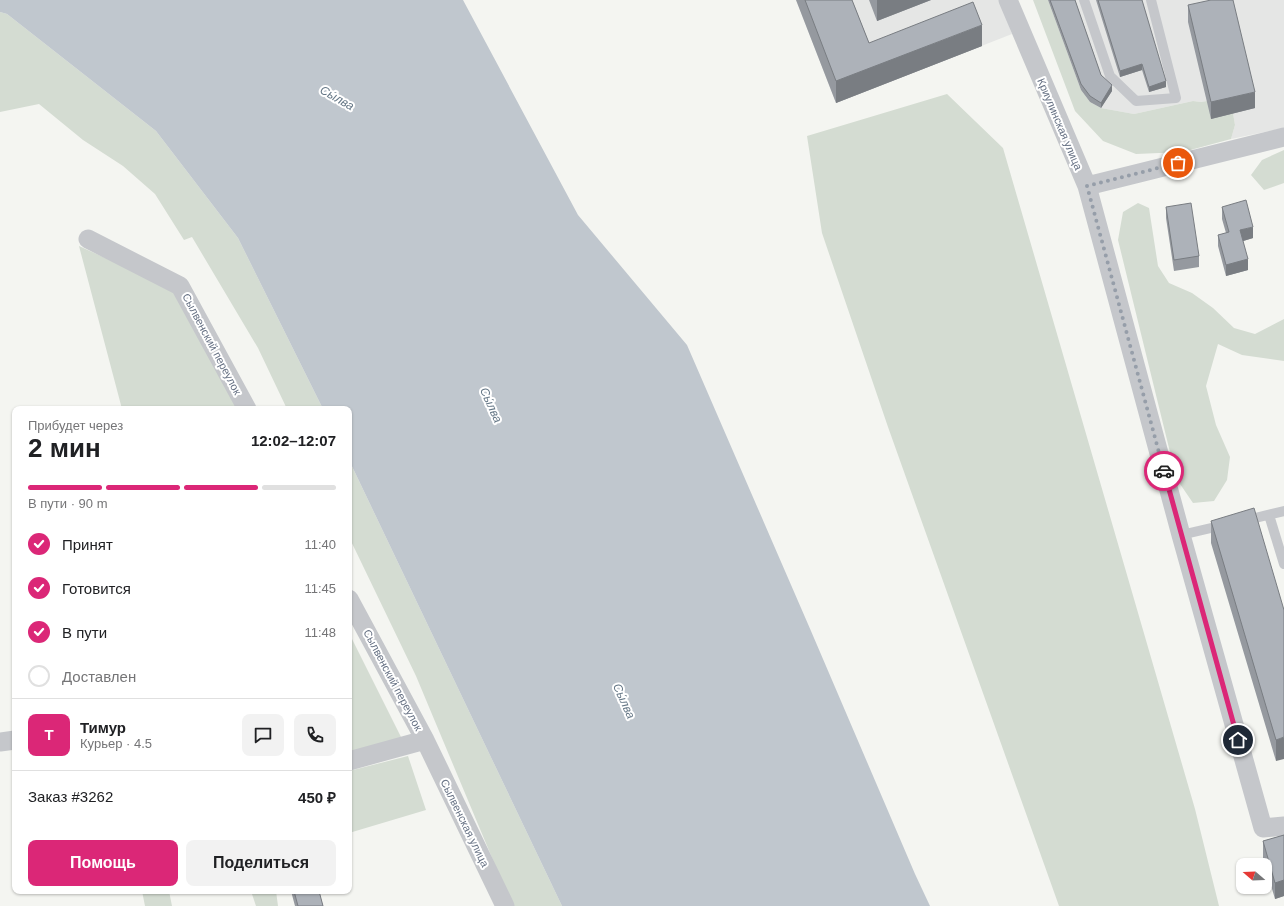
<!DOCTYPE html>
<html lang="ru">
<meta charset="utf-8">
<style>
:root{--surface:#fff;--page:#f2f2f2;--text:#202124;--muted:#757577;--line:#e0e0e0;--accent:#db2777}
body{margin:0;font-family:Helvetica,sans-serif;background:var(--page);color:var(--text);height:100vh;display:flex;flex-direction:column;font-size:15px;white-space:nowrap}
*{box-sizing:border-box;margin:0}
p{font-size:13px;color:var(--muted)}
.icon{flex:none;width:22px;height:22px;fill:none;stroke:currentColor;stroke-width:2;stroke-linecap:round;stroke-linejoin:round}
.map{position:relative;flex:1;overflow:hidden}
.details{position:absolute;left:12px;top:406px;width:340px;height:488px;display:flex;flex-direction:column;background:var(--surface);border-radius:8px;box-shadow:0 1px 3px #0004}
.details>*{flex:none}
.needle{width:26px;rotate:289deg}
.controls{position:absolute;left:1236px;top:858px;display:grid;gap:8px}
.controls a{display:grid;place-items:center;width:36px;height:36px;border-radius:8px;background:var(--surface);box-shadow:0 1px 3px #0004;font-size:20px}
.pin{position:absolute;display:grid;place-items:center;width:34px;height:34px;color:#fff;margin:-17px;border:2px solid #fff;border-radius:50%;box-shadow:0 1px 4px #0007}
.courier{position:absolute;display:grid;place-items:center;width:40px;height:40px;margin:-20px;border:3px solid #db2777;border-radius:50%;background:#fff;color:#222;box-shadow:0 1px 5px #0007}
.summary em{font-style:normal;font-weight:600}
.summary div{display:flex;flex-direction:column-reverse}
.summary{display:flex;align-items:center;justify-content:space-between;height:68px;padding:0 16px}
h1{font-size:26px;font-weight:600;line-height:30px}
.bar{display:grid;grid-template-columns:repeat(4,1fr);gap:6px 4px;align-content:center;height:48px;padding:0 16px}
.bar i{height:5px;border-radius:3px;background:var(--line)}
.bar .selected{background:var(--accent)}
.bar p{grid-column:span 4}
.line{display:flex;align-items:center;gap:10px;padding:0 16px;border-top:1px solid var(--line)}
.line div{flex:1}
.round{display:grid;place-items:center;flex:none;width:42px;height:42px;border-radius:8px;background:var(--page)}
ol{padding:0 16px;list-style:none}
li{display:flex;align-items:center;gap:12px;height:44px}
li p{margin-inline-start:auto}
li .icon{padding:4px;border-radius:50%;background:var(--accent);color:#fff;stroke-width:4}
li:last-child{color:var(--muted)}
li i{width:22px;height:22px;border:2px solid var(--line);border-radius:50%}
.button{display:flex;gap:8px;margin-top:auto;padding:8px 16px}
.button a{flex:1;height:46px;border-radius:8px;background:var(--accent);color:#fff;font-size:16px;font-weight:600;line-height:46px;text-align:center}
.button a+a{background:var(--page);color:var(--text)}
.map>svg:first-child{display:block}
.built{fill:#e5e6e5}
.green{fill:#d4dcd2}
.water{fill:#c0c7ce}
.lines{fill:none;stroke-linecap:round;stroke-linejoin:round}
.lane{stroke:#c5c7cb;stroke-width:10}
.street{stroke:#c5c7cb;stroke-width:19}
.wall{fill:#95999f}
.shaded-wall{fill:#797d82}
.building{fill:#adb2b9;stroke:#797d82}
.done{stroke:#969ea9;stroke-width:4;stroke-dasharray:0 7.2}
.route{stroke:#db2777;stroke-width:5}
.labels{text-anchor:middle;stroke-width:4;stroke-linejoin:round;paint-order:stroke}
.street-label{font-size:11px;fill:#646f82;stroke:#fff}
.water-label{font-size:12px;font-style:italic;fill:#657786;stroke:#fff}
</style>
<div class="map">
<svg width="1284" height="906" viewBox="0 0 1284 906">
<rect width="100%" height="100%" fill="#f4f5f1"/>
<path class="built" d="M796,0H1000L1012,34L836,103Z
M1048,0H1284V128L1231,139L1235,125L1233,113L1255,108L1207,101L1201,102L1193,101L1134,114L1101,108L1090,102Z"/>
<path class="green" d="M1033,0H1048L1081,90L1090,102L1101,108L1134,114L1193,101L1201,102L1207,101L1233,113L1235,125L1231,139L1183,152L1136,154L1103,141L1075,111Z
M0,12L7,14L156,131L238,238L323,409H287L258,348L192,237L184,240L155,194L123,166L83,140L39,104L0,112Z
M947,94L1003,148L1195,809L1219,906H1059L888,427L822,233L807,136Z
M1284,150V183L1264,190L1251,175L1262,160Z
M1138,203L1149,208L1158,266L1169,283L1192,293L1213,308L1234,328L1255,334L1284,319V361L1242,355L1218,344L1206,386L1216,425L1230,457L1227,480L1214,501L1193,503L1178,481L1169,448L1118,240L1123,212Z
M79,246L178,291L237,409H122Z
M349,460L562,906H514L503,884L416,676L349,537Z
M349,633L402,739L349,754Z
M408,756L426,810L349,833V771Z
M142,891H169L172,906H145Z
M251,891H276L278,906H256Z"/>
<path class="water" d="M0,0H463L578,215L687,345L811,631L915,874L930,906H562L349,460V409H323L238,238L156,131L7,14L0,12Z"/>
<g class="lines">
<path class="lane" d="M1084,0L1110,76L1136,101L1176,98L1151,0
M1269,515L1284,564
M1243,521L1284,511
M1181,535L1224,525"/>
<path class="street" d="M1008,0L1087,186L1181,535L1263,828L1284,826
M1087,186L1284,137
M88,239L180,286L247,409
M349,599L425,740L505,906
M0,742L15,740
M349,761L425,740"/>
</g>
<path class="wall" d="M796,0H852L869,43L982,46L836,103Z
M869,0H931L877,21Z
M1048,0H1075L1101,75L1112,91L1101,108L1090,102L1081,90Z
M1096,0H1142L1166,87L1149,92L1142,70L1120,77Z
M1188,5L1255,108L1211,119L1188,22Z
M1166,207L1199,256V267L1174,271L1166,218Z
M1222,207L1253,238L1243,241L1248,270L1226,276L1218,246V235L1226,233L1222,219Z
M1211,521L1284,610L1276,761L1211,543Z
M1284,835V896L1275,899L1263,858V841Z
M291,891H319L323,906H295Z"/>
<path class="shaded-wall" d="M877,0H931L877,21Z
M982,25V46L836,103V81Z
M1142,64V70L1120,77V71Z
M1166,81V87L1149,92V87Z
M1112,85V91L1101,108V103Z
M1255,92V108L1211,119V102Z
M1253,227V238L1240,242V230Z
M1248,259V270L1226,276V265Z
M1284,737V759L1276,761V740Z
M1284,880V896L1275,899V883Z"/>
<path class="building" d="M805,0H852L869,43L973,2L982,25L836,81Z
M1050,0H1075L1101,75L1112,85L1101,103L1090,96L1081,84Z
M1098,0H1142L1166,81L1149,87L1142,64L1120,71Z
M1211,0H1233L1255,92L1211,102L1188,5Z
M1246,200L1253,227L1240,230L1248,259L1226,265L1218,235L1229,232L1222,207Z
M1191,203L1199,256L1174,260L1166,207Z
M1254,508L1284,610V737L1276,740L1211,521Z
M1284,835V880L1275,883L1263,841Z
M294,891H319L323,906H298Z"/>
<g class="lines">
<path class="done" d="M1164,471L1087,186L1178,163"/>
<path class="route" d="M1164,471L1238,740"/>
</g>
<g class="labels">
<g class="street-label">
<text transform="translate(1060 124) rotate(67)" y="4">Криулинская улица</text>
<text transform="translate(212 344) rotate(62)" y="4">Сылвенский переулок</text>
<text transform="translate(393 680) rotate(62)" y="4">Сылвенский переулок</text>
<text transform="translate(465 823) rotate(64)" y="4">Сылвенская улица</text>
</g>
<g class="water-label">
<text transform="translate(337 98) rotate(30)" y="4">Сы́лва</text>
<text transform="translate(491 405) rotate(66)" y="4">Сы́лва</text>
<text transform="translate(624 701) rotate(66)" y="4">Сы́лва</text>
</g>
</g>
</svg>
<div class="controls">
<a><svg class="needle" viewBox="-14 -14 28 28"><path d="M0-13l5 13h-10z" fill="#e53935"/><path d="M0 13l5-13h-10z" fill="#757577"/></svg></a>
</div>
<div class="pin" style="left:1178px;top:163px;background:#ea580c"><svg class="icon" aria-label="bag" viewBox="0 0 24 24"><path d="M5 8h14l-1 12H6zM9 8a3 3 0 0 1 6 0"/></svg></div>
<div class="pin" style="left:1238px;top:740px;background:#1f2937"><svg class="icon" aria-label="home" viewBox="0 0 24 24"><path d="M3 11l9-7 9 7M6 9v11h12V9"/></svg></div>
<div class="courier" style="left:1164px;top:471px"><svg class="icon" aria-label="car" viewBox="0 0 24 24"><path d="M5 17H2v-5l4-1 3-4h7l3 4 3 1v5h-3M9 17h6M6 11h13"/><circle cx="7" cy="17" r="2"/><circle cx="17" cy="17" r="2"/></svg></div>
<section class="details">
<div class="summary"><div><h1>2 мин</h1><p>Прибудет через</p></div><em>12:02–12:07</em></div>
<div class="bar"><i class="selected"></i><i class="selected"></i><i class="selected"></i><i></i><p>В пути · 90 m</p></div>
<ol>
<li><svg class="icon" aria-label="check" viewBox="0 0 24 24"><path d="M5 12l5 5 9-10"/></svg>Принят<p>11:40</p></li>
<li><svg class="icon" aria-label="check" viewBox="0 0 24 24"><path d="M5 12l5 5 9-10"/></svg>Готовится<p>11:45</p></li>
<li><svg class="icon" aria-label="check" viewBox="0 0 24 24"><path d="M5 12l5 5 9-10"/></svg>В пути<p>11:48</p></li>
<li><i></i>Доставлен</li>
</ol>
<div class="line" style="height:72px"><b class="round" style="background:var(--accent);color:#fff">Т</b><div><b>Тимур</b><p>Курьер · 4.5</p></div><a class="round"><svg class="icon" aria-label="chat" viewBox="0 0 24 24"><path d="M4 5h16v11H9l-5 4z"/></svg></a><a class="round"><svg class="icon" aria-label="phone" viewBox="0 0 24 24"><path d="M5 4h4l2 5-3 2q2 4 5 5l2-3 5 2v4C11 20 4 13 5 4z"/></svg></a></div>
<div class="line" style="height:52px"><div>Заказ #3262</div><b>450 ₽</b></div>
<div class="button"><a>Помощь</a><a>Поделиться</a></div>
</section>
</div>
